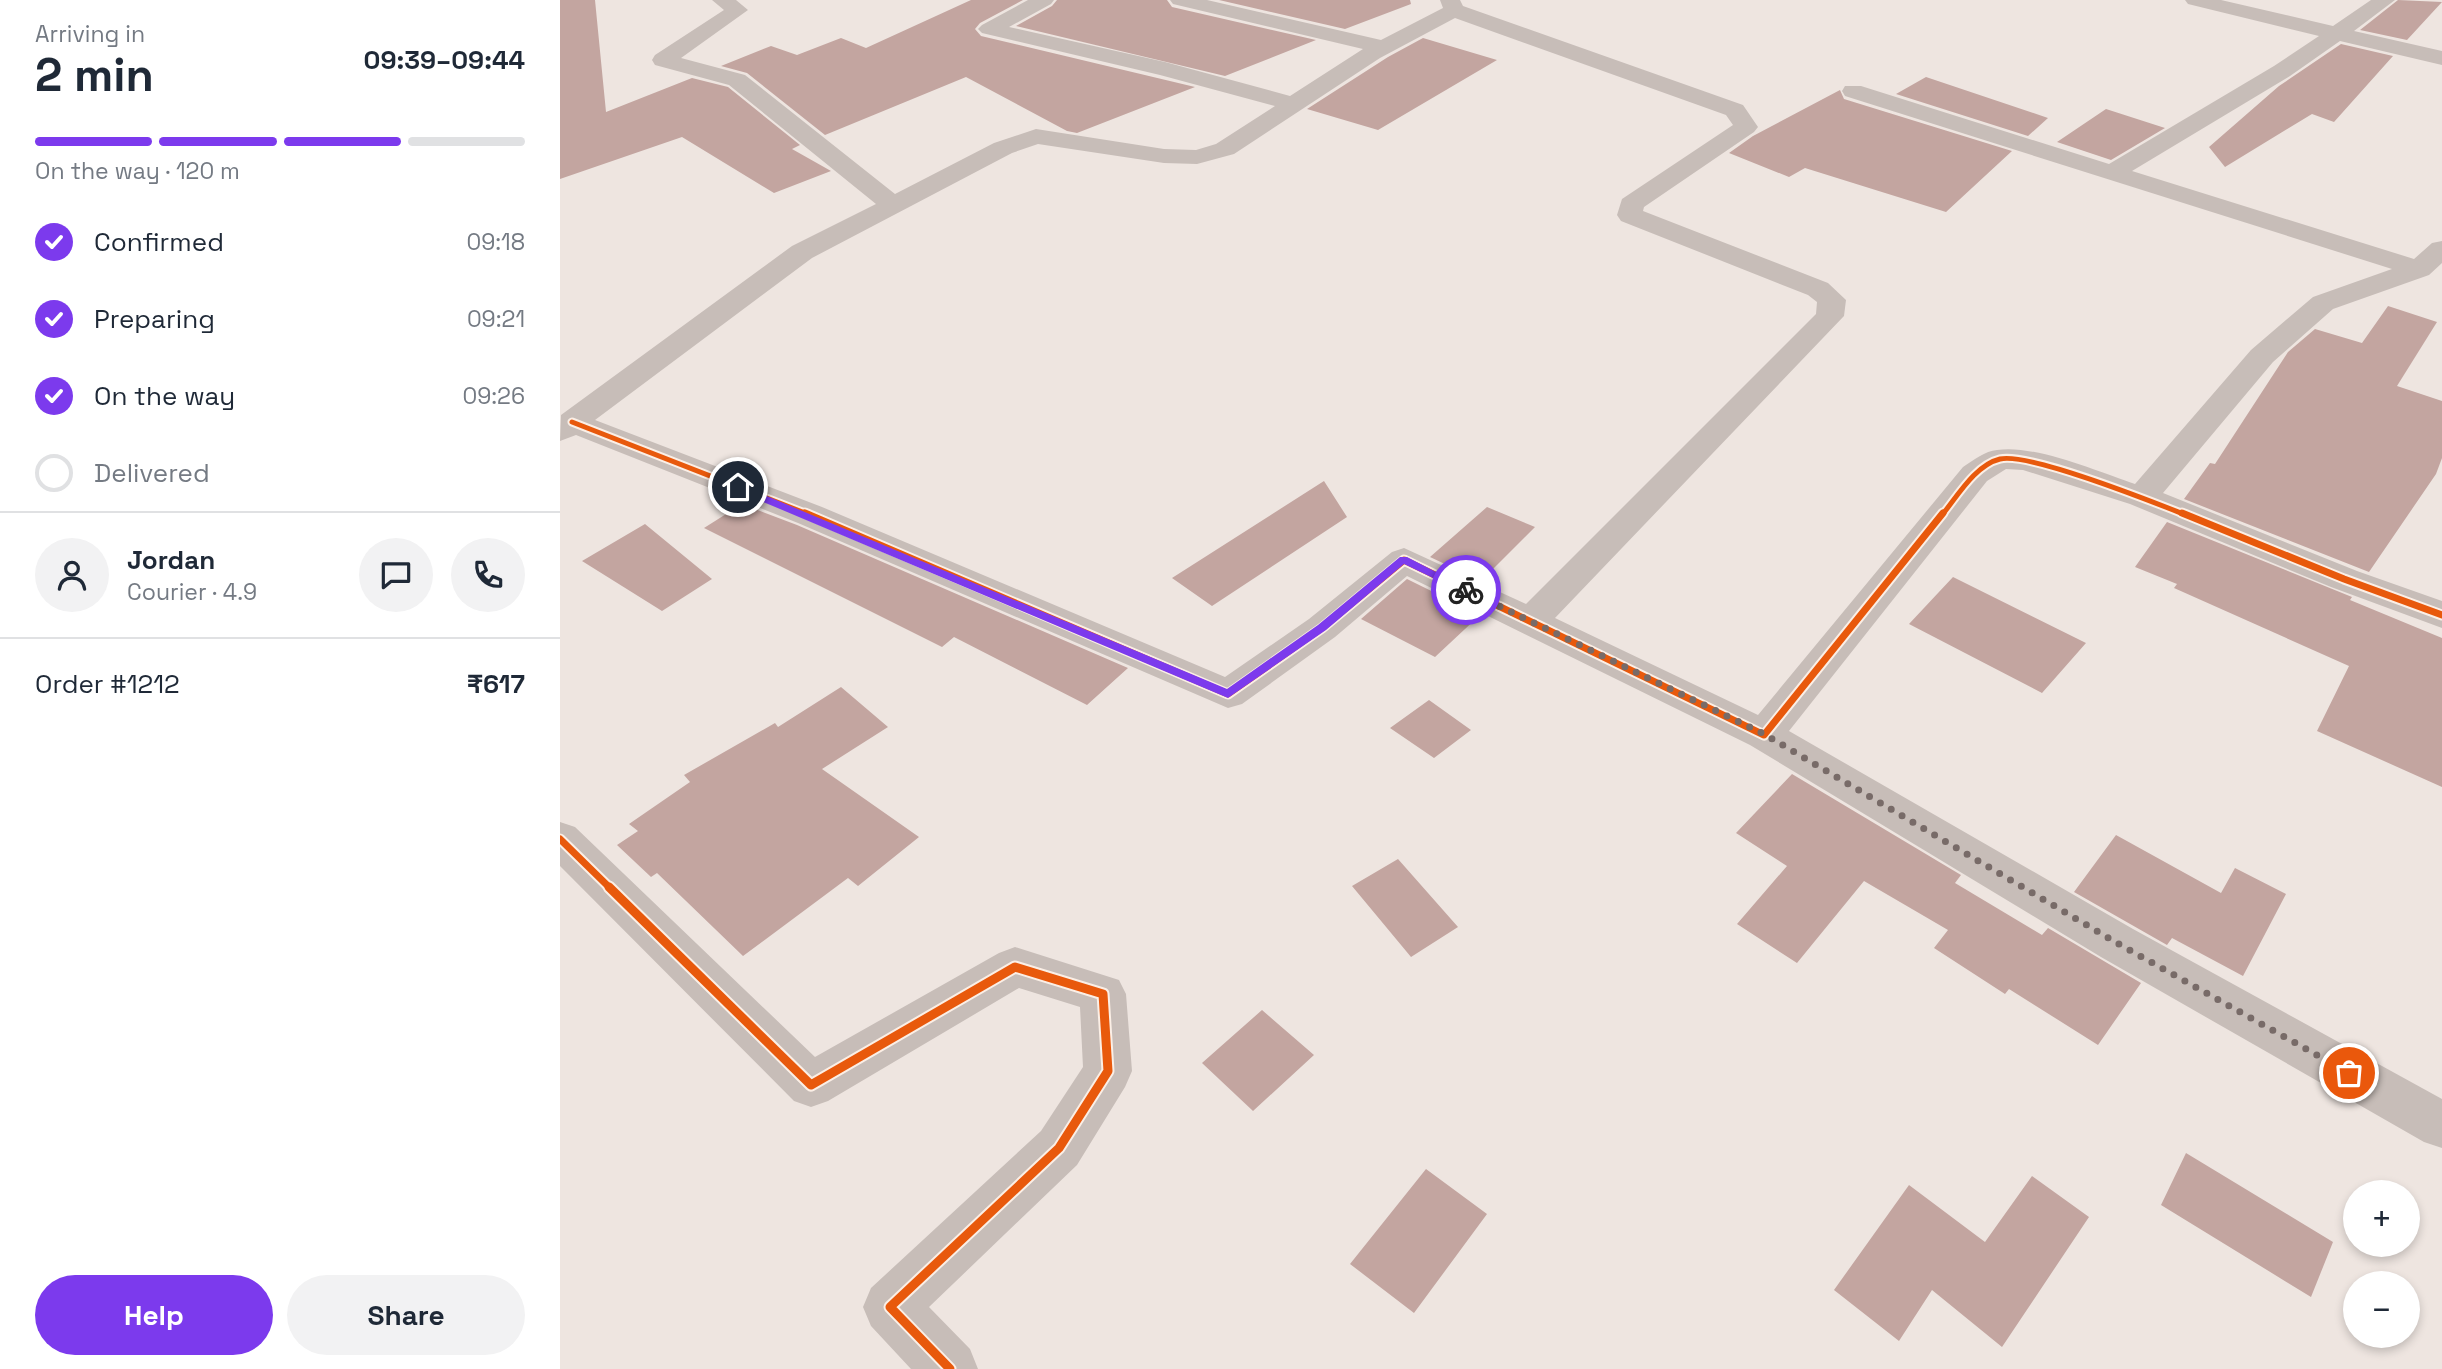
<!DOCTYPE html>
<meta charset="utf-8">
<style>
:root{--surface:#fff;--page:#f2f2f3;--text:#1f2937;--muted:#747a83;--line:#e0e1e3;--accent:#7c3aed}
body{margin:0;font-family:"Space Grotesk",sans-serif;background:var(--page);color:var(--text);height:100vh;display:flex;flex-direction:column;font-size:26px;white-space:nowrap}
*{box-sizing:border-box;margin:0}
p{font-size:23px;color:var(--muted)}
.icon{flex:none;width:38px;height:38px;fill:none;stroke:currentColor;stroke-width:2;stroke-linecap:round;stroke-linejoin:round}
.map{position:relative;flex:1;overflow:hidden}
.details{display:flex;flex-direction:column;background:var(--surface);width:560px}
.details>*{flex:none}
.fabs{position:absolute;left:1783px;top:1180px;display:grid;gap:14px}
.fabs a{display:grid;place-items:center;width:77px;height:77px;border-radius:50%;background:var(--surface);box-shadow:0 4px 10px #0003;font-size:35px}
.pin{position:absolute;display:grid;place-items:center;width:60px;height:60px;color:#fff;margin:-30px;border:4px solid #fff;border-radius:50%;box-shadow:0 2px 7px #0007}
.courier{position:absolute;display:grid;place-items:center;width:70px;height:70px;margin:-35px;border:5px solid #7c3aed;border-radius:50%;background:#fff;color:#222;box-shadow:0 2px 9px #0007}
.head em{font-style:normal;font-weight:600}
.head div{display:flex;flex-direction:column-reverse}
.head{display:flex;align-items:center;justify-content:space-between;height:119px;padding:0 35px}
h1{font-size:46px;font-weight:600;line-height:52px}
.bar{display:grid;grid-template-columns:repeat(4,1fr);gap:10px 7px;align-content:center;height:84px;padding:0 35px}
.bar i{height:9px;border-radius:5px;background:var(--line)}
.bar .selected{background:var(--accent)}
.bar p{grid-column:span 4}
.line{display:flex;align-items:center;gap:18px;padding:0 35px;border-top:2px solid var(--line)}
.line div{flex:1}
.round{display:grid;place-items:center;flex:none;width:74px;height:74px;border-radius:37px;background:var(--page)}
ol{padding:0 35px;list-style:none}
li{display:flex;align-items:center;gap:21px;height:77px}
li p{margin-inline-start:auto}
li .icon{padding:7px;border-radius:50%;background:var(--accent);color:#fff;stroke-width:4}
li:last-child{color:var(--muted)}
li i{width:38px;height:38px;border:4px solid var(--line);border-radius:50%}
.button{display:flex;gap:14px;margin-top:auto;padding:14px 35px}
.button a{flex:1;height:80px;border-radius:42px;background:var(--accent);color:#fff;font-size:28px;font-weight:600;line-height:80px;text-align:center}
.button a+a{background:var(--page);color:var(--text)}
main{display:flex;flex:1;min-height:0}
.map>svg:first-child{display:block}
.building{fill:#c3a5a0}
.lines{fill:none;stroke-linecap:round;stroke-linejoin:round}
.minor{fill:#c7bdb8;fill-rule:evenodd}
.cycleway-far2-casing{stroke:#fbefe6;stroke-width:9}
.cycleway-far1-casing{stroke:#fbefe6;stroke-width:11}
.cycleway-casing{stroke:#fbefe6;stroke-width:13}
.cycleway-far2{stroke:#e8590c;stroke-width:5}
.cycleway-far1{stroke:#e8590c;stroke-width:7}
.cycleway{stroke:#e8590c;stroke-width:9}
.route{fill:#7c3aed}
.done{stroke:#786b68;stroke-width:7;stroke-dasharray:0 12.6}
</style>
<main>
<section class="details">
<div class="head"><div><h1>2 min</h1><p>Arriving in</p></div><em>09:39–09:44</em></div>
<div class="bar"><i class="selected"></i><i class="selected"></i><i class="selected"></i><i></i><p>On the way · 120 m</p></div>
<ol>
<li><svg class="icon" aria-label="check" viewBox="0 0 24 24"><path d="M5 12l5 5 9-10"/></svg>Confirmed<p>09:18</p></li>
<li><svg class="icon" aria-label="check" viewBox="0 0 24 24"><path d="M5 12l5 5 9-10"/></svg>Preparing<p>09:21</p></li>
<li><svg class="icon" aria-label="check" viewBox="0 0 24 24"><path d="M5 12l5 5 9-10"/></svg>On the way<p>09:26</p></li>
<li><i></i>Delivered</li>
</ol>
<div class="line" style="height:126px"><a class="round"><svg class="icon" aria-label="person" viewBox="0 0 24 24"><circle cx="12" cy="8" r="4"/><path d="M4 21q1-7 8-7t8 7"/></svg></a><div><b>Jordan</b><p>Courier · 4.9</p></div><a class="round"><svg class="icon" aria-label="chat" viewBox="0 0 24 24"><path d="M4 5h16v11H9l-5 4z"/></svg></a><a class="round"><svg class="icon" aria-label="phone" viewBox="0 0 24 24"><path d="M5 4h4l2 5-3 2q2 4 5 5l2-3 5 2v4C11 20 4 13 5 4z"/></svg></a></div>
<div class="line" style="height:91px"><div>Order #1212</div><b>₹617</b></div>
<div class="button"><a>Help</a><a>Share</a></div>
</section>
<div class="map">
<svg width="1882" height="1369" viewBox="0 0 1882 1369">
<rect width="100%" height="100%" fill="#eee5e0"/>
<path class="building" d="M0,0H35L46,112L132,78L168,87L240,145L232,149L271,171L214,193L122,137L0,179Z
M411,0H463L420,23L415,29L421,36L635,87L517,133L507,131L406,77L265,135L187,73L161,66L211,46L237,55L281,38L306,48Z
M497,0H607L612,7L756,40L665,76L456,26L492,6Z
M659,0H850L851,4L785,29Z
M1838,0L1882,2L1847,40L1800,30Z
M863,38L937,60L818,130L747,109L828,57Z
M1781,44L1833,56L1774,122L1752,114L1665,167L1649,147L1719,86Z
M1366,77L1488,118L1468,136L1336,94Z
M1280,90L1284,99L1452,151L1386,212L1245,168L1229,177L1169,153L1193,136Z
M1546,109L1605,128L1551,160L1497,142Z
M1828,306L1877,322L1837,386L1882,401V458L1876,474L1809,572L1624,499L1650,463L1655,464L1728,352L1755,329L1802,343Z
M764,481L787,517L652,606L612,578Z
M182,504L237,525L568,668L527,705L394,637L382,647L144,528Z
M927,507L975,527L921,581L870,557Z
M1607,522L1792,597L1790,600L1882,638V787L1757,731L1789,666L1614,588L1617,584L1575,567Z
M85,524L152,579L102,611L22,561Z
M1393,577L1526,643L1482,693L1349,624Z
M847,579L920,615L875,657L801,619Z
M281,687L328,727L262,769L359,837L298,886L288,878L183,956L97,873L91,877L57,845L78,831L69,824L130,782L124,775L215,723L218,727Z
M869,700L911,730L874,758L830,728Z
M1232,774L1401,875L1395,883L1482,935L1488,928L1581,983L1538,1045L1449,989L1445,994L1374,948L1388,930L1304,881L1237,963L1177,924L1227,866L1176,833Z
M1556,835L1661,893L1675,868L1726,894L1683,976L1612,938L1607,945L1514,892Z
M838,859L898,927L851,957L792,886Z
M702,1010L754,1055L693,1111L642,1063Z
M1626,1153L1773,1242L1751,1297L1601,1205Z
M866,1169L927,1214L854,1313L790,1264Z
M1472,1176L1529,1217L1442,1347L1372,1290L1339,1341L1274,1290L1349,1185L1425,1242Z"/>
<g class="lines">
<path class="minor" d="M152,0H176L188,10L121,58L185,75L335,194L434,143L476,129L604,149L636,150L656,144L715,106L600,75L422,33L418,29L422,25L468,0H494L491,4L449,27L605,62L730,96L803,49L613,4L610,0H647L821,40L883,8L880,0H900L903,6L1183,105L1198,127L1194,132L1084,207L1083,211L1268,283L1286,300L1284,316L995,618L1198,715L1403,467C1414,460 1425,451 1437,450C1474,444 1539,472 1575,484L1691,350L1753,297L1832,269L1285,96L1282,91L1285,86H1301L1549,164L1714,66L1759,36L1628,4L1625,0H1661L1773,26L1811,0H1835L1794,31L1882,51V65L1780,41L1730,76L1572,171L1854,259L1872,243L1882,241V263L1869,275L1773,309L1713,362L1603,493L1797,571L1882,601V628L1771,587L1570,504L1463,470L1446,469L1427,481L1229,731L1573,929L1882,1099V1148L1864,1142L1541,957L1190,745L847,576L775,637L682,704L668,708L238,523L16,435L0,441L1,415L232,246L316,204L169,85L95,65L92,60L95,55L164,10ZM895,18L1166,115L1173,125L1062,199L1057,215L1061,221L1248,295L1257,302L1256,314L966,604L844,548L832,552L749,619L665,677L262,507L35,420L252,258L452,153L478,144L604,163L637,164L674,154L820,58Z
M0,822L15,827L255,1057L439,953L455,947L559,980L566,994L572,1071L565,1087L517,1165L369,1307L410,1349L418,1369H351L311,1326L303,1307L311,1288L481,1131L523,1067L520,1007L459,988L268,1101L251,1107L234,1101L0,866Z"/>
<g class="cycleway-far2-casing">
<path id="cycleway-far2" d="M12,422L250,515
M1382,515C1397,497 1415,465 1440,459C1469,452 1593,502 1626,515"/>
</g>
<g class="cycleway-far1-casing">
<path id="cycleway-far1" d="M245,513L668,694L762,628L844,560L1204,735L1383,513
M1622,513L1784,579L1882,615
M0,839L50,888"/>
</g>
<g class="cycleway-casing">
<path id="cycleway" d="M49,887L251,1085L455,967L543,994L548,1071L499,1148L330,1307L390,1369"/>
</g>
<use href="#cycleway-far2" class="cycleway-far2"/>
<use href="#cycleway-far1" class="cycleway-far1"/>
<use href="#cycleway" class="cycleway"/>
</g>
<path class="route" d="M178,484L667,689L758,625L840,557H847L911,590L902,592L844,564L766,630L668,698L175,490L174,487Z"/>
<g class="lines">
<path class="done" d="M906,590L1204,734L1557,943L1789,1073"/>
</g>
</svg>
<div class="fabs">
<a>+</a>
<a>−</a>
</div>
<div class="pin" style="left:1789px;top:1073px;background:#ea580c"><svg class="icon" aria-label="bag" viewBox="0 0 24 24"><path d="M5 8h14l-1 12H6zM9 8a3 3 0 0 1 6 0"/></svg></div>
<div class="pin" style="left:178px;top:487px;background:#1f2937"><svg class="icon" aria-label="home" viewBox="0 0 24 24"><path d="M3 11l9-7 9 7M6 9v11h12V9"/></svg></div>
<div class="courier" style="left:906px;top:590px"><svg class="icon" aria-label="bike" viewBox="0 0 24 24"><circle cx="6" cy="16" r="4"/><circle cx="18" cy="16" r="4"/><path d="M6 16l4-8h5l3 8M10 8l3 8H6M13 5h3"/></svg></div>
</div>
</main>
